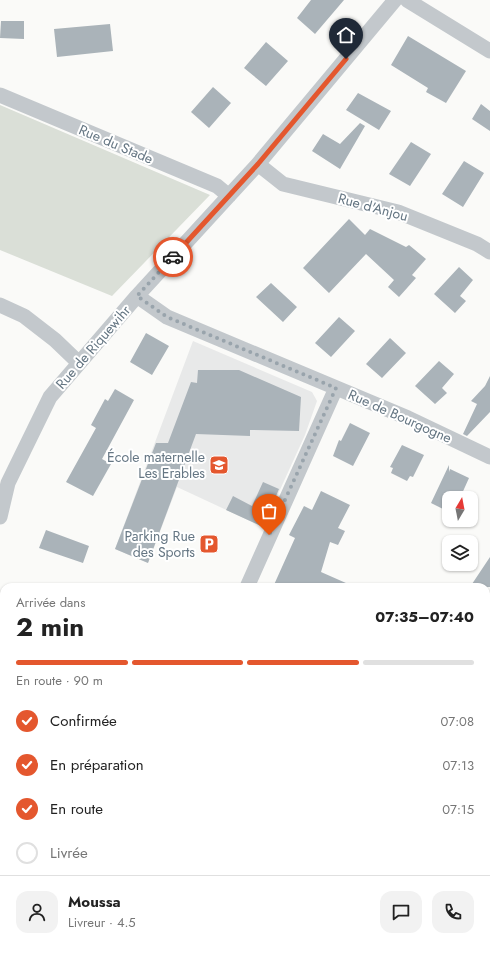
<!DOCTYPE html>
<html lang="fr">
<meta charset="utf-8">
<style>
:root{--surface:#fff;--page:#f2f2f2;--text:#222;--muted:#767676;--line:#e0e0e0;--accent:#e4572e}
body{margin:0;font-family:Jost,sans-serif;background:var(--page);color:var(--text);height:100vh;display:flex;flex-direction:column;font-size:15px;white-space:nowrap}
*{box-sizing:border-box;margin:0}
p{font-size:13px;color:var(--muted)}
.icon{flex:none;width:22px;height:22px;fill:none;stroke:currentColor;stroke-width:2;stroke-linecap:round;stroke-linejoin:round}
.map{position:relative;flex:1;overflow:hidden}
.panel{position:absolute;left:0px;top:583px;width:490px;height:372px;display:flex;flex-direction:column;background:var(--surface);border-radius:12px 12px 0 0;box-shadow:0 1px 3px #0004}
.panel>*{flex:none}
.needle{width:26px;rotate:10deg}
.controls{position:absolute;left:442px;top:491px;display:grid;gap:8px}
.controls a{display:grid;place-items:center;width:36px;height:36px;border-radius:8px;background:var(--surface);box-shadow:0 1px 3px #0004;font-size:20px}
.pin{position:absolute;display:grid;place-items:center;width:34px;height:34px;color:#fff;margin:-41px -17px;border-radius:50% 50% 50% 0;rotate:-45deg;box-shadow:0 0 4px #0007}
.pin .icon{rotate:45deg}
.courier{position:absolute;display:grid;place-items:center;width:40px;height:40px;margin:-20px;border:3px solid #e4572e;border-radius:50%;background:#fff;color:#222;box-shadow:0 1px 5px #0007}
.overview em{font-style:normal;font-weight:700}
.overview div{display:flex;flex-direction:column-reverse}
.overview{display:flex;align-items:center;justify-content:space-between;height:68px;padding:0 16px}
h1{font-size:26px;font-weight:700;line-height:30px}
.bar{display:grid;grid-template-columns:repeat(4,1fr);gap:6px 4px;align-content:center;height:48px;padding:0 16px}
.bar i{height:5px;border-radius:3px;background:var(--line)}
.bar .selected{background:var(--accent)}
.bar p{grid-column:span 4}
.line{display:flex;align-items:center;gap:10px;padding:0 16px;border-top:1px solid var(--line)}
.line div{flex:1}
.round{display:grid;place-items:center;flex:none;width:42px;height:42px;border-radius:12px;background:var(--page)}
ol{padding:0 16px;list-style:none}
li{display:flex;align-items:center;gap:12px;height:44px}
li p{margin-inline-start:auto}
li .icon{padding:4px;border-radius:50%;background:var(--accent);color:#fff;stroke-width:4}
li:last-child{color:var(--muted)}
li i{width:22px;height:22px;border:2px solid var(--line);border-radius:50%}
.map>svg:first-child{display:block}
.built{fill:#e8e9e9}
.green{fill:#dadfd7}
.building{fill:#aab3b9}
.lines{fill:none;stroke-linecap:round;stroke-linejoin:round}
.secondary-casing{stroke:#b3babf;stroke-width:23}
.street{stroke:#c3c8cc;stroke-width:15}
.secondary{stroke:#fff;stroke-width:21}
.done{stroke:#99a4ac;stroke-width:4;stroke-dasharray:0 7.2}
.route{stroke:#e4572e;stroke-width:5}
.labels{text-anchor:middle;stroke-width:4;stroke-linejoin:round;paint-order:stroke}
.street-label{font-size:14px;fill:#657683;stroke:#fff}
.poi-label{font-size:14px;fill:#657683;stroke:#fff;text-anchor:end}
</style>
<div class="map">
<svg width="490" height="955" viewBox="0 0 490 955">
<rect width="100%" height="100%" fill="#fafaf8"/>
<path class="built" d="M193,341L312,392L317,401L305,435L263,527L177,487L148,563L115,549Z"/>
<path class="green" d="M0,105L210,195L112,296L0,250Z
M191,951H283L280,955H189Z"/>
<path class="building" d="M311,0H344L315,34L297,18Z
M1,21H24V39L0,38Z
M110,24L113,51L57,57L54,29Z
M408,36L466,71L446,103L426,92L428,88L391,65Z
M266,42L288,61L266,86L244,68Z
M213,87L231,103L209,128L191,112Z
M358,93L391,111L379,130L346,110Z
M481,104L490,111V131L472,119Z
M360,123L365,126L340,169L312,151L323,134L340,144Z
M411,142L431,154L410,186L389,174Z
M464,161L484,173L463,207L442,194Z
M349,219L365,235L370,229L406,247L409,245L426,259L412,275L416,278L399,297L388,287L394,280L366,254L329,293L303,268Z
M459,267L473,280L460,296L466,301L455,313L434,294Z
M271,283L297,307L283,322L256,297Z
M339,317L355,331L331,357L315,343Z
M146,333L169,346L152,375L130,362Z
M390,338L406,353L382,378L366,364Z
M439,361L454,374L442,388L447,393L435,404L415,386Z
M198,370H239L301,397L299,431L250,430V436L196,434L148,563L115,549L156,443H168L191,382L197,383Z
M490,376V412L467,436L463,434L477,404L471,401L485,386Z
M115,389L134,400L102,459L111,464L93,496L66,482L96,428L91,425L105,399L108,401Z
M350,423L370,433L353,466L333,456L339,440L341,441Z
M402,445L424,455L413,477L410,476L407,481L391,473L393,468L390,467Z
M449,465V472L450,469L469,478L460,498H449V512L431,503Z
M263,482L279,489L263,527L226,510L233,496L252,506Z
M321,491L350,505L338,528L345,531L338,545L330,542L321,572L355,587H273L295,538L289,535L304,506L312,510Z
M46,530L89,546L83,563L39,548Z
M490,557V587H470Z"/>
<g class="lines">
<g class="secondary-casing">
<path id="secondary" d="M0,681L4,682
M486,936L490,938"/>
</g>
<path class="street" d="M407,0L490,51
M0,95L217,186L229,196
M258,164L283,184L398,212L477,244L490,252
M137,296L167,317L408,418L490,457
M0,305L24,316L55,340L79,363
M0,517L8,483L50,397L137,296L258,164L395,0
M247,587L336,388
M414,951L420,955
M386,955L389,951"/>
<use href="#secondary" class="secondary"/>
</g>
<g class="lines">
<path class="done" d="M173,257L137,296L167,317L336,388L269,535"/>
<path class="route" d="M173,257L258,164L346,59"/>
</g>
<defs>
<g id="school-square" transform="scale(1)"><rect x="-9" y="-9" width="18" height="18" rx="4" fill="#e4572e" stroke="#fff"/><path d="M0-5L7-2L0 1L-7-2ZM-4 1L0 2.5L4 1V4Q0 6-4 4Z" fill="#fff"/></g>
<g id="parking-square" transform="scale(1)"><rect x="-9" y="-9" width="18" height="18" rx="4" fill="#e4572e" stroke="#fff"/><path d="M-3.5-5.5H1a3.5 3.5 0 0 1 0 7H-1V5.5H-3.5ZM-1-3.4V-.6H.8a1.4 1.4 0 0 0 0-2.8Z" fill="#fff"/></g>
</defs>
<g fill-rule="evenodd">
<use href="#school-square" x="219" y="465"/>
<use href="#parking-square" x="209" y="544"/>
</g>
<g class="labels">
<g class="street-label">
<text transform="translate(116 144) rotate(23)" y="5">Rue du Stade</text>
<text transform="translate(373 207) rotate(15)" y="5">Rue d'Anjou</text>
<text transform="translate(93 347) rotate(-49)" y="5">Rue de Riquewihr</text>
<text transform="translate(400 416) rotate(24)" y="5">Rue de Bourgogne</text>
</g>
<g class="poi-label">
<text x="205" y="462">École maternelle<tspan x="205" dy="16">Les Erables</tspan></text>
<text x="195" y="541">Parking Rue<tspan x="195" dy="16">des Sports</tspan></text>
</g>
</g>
</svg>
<div class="controls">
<a><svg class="needle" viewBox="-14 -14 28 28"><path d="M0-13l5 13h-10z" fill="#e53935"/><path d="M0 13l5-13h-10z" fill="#767676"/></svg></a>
<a><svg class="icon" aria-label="layers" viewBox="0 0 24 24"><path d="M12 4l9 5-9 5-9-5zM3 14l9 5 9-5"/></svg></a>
</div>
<div class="pin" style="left:269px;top:535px;background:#ea580c"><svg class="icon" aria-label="bag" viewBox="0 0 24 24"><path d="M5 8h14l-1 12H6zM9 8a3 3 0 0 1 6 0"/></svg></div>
<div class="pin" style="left:346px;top:59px;background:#1f2937"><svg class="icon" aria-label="home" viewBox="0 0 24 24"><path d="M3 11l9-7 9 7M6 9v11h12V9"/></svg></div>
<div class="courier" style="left:173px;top:257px"><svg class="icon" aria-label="car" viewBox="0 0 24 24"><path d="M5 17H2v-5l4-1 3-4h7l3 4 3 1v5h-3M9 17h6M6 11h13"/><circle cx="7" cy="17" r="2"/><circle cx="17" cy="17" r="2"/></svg></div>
<section class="panel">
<div class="overview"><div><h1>2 min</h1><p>Arrivée dans</p></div><em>07:35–07:40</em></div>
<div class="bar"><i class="selected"></i><i class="selected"></i><i class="selected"></i><i></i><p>En route · 90 m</p></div>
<ol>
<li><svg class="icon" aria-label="check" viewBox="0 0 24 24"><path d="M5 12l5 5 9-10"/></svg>Confirmée<p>07:08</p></li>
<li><svg class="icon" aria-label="check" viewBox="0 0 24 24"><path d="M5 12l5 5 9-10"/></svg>En préparation<p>07:13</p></li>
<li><svg class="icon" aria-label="check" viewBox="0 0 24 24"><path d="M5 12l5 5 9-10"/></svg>En route<p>07:15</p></li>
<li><i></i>Livrée</li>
</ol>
<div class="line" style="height:72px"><a class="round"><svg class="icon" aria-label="person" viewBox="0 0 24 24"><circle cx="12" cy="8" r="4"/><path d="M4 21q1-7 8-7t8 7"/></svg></a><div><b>Moussa</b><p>Livreur · 4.5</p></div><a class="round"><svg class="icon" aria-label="chat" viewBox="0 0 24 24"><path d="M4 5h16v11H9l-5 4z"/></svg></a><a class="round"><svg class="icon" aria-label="phone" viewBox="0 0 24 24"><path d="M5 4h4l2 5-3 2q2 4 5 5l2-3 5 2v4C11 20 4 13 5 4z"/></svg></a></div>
</section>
</div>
